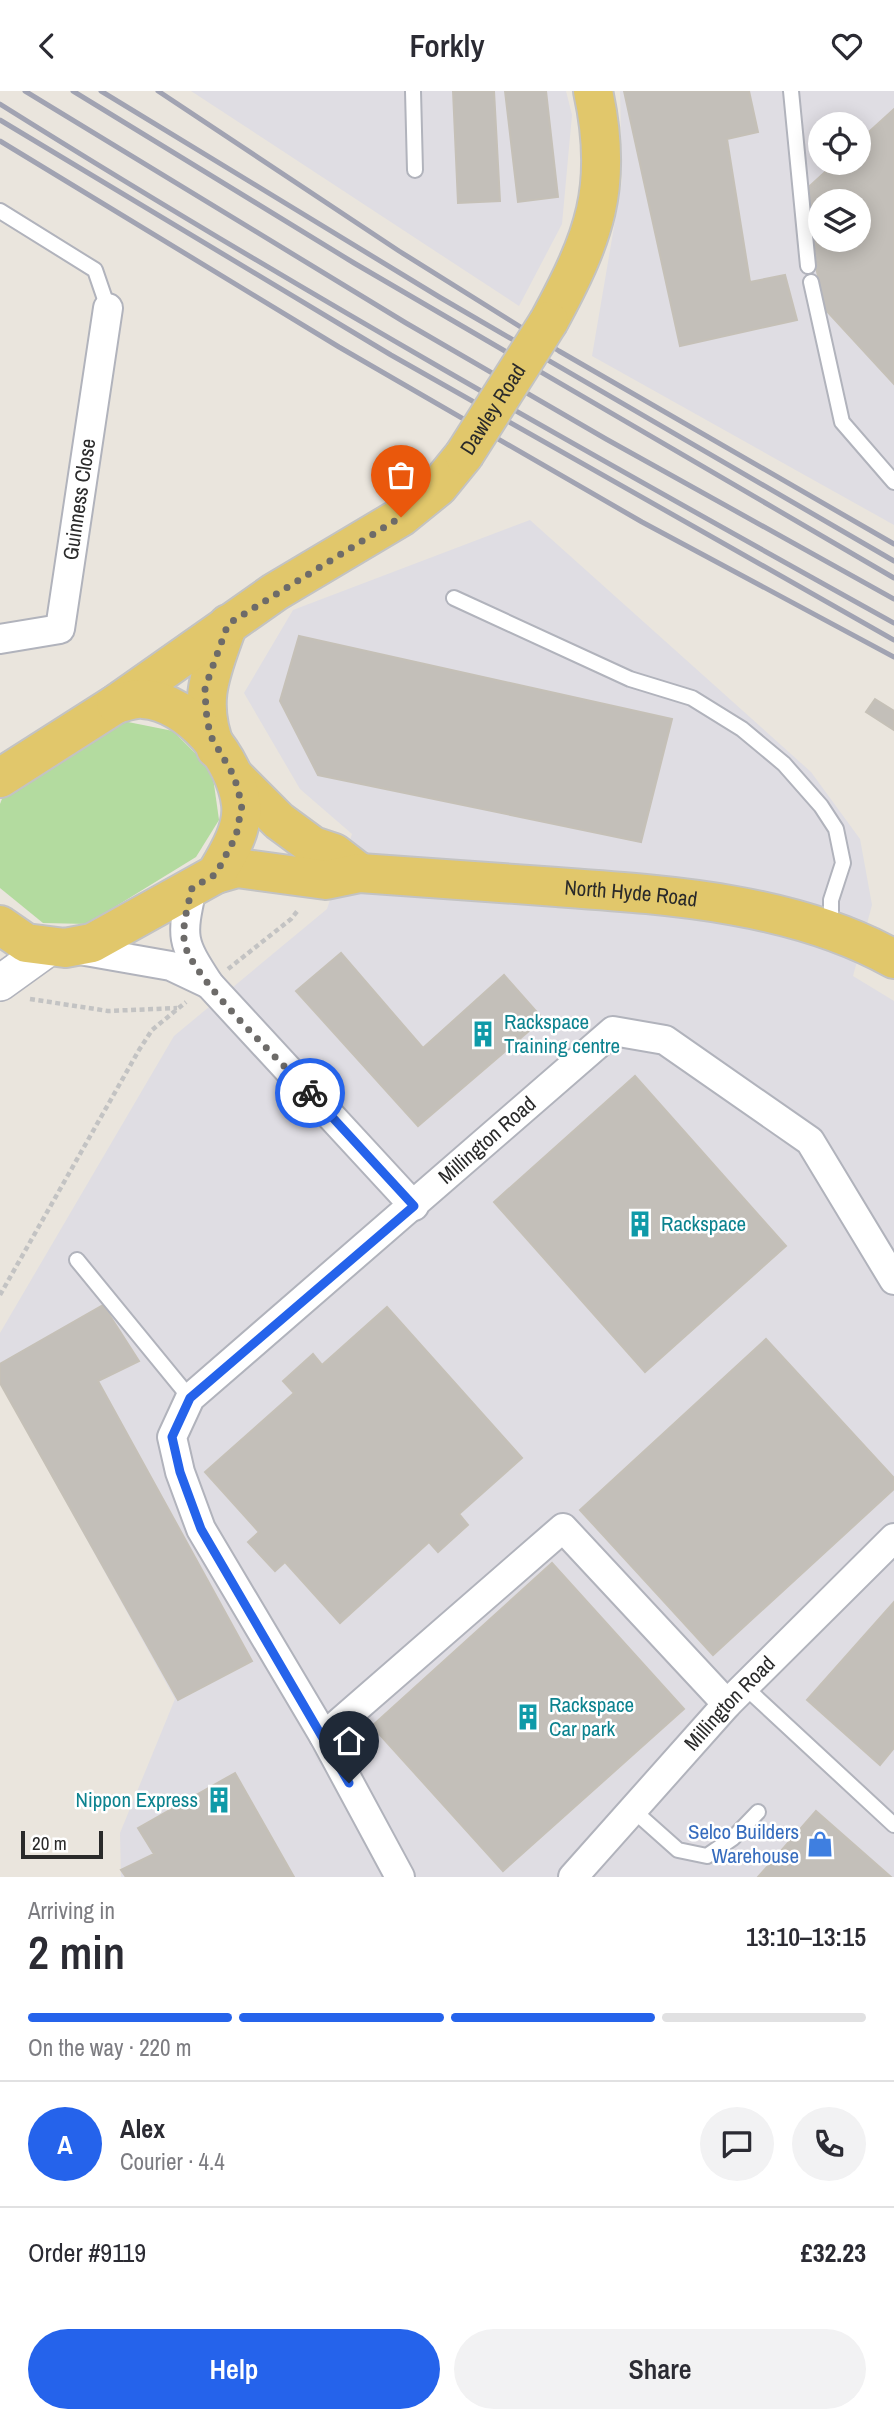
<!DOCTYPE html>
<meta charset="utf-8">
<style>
:root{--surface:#fff;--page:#f2f2f3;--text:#2b2b33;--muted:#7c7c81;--line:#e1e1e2;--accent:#2563eb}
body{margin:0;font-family:"Archivo Narrow",sans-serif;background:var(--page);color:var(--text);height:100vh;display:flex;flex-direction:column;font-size:26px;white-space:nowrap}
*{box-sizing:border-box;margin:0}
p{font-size:23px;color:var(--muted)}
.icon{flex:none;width:38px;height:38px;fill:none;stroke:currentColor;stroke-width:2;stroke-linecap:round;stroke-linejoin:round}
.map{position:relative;height:1786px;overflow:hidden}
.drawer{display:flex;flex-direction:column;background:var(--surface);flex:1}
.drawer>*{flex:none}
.fabs{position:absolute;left:808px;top:21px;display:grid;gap:14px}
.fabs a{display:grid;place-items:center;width:63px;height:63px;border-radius:50%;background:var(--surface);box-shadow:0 4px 18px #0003;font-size:35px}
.scale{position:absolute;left:21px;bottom:18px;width:82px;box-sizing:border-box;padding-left:7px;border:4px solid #2a2a2a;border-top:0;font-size:19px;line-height:24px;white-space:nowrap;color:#2a2a2a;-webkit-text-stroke:5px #fff;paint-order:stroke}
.pin{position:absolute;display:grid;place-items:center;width:60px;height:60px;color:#fff;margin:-72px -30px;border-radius:50% 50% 50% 0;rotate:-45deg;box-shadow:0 0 7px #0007}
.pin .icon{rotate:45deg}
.courier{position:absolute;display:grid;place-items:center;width:70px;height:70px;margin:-35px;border:5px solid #2563eb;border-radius:50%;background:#fff;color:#222;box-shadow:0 2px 9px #0007}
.headline em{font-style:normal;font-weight:600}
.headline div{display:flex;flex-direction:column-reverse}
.headline{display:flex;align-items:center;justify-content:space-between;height:119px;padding:0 28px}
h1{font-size:46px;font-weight:600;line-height:52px}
.bar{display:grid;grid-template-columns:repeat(4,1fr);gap:10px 7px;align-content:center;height:84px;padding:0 28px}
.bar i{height:9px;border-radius:5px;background:var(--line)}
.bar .active{background:var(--accent)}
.bar p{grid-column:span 4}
.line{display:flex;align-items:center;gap:18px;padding:0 28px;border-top:2px solid var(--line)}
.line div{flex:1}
.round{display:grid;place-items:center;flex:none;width:74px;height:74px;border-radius:37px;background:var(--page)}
.primary-button{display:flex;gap:14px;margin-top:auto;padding:14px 28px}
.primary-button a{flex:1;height:80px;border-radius:42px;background:var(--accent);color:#fff;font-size:28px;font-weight:600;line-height:80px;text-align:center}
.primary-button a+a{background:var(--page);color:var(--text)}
header{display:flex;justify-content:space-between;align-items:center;height:91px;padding:0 28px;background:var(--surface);font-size:32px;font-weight:600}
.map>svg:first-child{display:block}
.industrial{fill:#dfdde3;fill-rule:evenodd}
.green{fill:#b3db9f}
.building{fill:#c3bfb9;stroke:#c5c0b7;stroke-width:2;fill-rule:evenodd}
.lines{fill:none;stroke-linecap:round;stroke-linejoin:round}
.service-casing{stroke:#b1b3bc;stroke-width:18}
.minor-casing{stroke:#b1b3bc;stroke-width:32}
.tertiary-casing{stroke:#b1b3bc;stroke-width:38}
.primary-casing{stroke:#c3c3c3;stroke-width:42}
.path{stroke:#c3c3c3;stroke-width:4.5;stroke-dasharray:5 3.5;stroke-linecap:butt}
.service{stroke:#fff;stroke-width:14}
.minor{stroke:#fff;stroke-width:28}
.tertiary{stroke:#fff;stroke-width:35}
.primary{stroke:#e1c76b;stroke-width:38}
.rail{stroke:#a1a3b2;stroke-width:5}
.primary-bridge-casing{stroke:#c3c3c3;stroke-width:42;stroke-linecap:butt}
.primary-bridge{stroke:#e1c76b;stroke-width:38}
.done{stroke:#6d6b69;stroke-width:7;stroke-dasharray:0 12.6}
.route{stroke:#2563eb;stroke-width:9}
.labels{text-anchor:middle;stroke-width:5;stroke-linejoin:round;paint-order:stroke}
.street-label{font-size:21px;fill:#2a2a2a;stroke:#fff}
.culture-label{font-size:21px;fill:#0d838f;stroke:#fff;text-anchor:start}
.shop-label{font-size:21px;fill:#366cbe;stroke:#fff;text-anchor:end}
</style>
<header><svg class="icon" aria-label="back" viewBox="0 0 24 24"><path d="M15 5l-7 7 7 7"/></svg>Forkly<svg class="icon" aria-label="heart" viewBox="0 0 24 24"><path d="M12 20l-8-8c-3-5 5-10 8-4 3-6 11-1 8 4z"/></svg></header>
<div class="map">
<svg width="894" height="1786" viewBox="0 0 894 1786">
<rect width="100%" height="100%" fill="#eae5dd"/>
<path class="industrial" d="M191,0H566L572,24L562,133L519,215Z
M620,0H894V434L592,265L622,89ZM821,33H859V72H821ZM821,110H859V149H821Z
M530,429L811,681L860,748L872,814L853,885L894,910V1786H121L120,1742L175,1608L0,1292V1242L174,945L327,818L352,743L300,698L244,602L293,519Z"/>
<path class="green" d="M118,629L173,640L212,679L219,729L196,766L87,833L43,832L0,797V713L5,700Z"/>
<path class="building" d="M453,0H494L500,110L458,112Z
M505,0H546L558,106L518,111Z
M624,0H749L758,41L727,48L750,191L785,184L797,229L680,255Z
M894,18V293L824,217L802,102L835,72H859V50ZM821,110H859V149H821Z
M299,545L672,628L641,751L318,684L280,610Z
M875,608L894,620V639L866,621Z
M341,862L423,957L504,884L543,928L418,1035L296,900Z
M635,985L786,1155L645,1281L494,1111Z
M103,1214L139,1270L98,1290L252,1570L178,1609L0,1292V1273Z
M387,1216L522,1367L459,1423L468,1434L438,1461L429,1451L340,1532L285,1471L275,1480L248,1451L259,1441L205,1381L294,1302L283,1290L313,1263L322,1274Z
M766,1248L894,1387V1398L713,1564L580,1419Z
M552,1472L684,1618L503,1780L372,1635Z
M894,1511V1657L880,1674L807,1609Z
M235,1682L294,1786H126L121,1779L154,1763L138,1737Z
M816,1720L891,1786H758Z"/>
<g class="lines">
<g class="service-casing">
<path id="service" d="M413,0L415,79
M791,0L808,175
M0,120L95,179L108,217
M811,191L842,331L894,391
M454,507L630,588L692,607L742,638L784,673L821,715L836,738L843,772L831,809V839
M77,1169L190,1307
M744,1595L894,1734
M633,1719L678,1759L707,1765L733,1747L758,1721"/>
</g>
<g class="minor-casing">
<g id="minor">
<path id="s1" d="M0,548L60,538L108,217"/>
<path d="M192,797C181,847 181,850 209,893L414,1115"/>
<path d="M74,858L171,875L209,893"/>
<path d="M324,1645L563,1437L727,1613"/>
<path id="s2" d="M400,1786L324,1645L201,1438L180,1381L172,1346L190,1307L613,940L665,949L810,1050L894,1189"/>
<path id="s3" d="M573,1786L727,1613L894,1447"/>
</g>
</g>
<g class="tertiary-casing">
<path id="tertiary" d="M0,892L50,856"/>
</g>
<g class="primary-casing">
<g id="primary">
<path d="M549,230C594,147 614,96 593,0"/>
<path d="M216,658C196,609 212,579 228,533"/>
<path d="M234,685L279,730L313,755L334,762L360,782"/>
<path d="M0,687L116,613L275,501L401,426L438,396L464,364"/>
<path id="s4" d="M216,783L237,777L326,789L360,782C425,787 491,791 557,796C669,804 794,812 894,868"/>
<path d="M0,834L26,852L65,857L92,852L216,783C228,763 244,737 241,713C236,668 190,611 143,608C135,607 124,611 116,613"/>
</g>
</g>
<path class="path" d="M228,878L291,828L299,818
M30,908L108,920L177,917
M0,1204L139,959L152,939L186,911"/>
<use href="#service" class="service"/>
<use href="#minor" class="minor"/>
<use href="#tertiary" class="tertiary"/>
<use href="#primary" class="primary"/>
<path class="rail" d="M25,0L406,232L606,348L894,508
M73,0L354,172L894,487
M101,0L441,207L894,470
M158,0L399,160L559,260L894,453
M0,13C292,196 593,365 894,532
M0,29L391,264L894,549
M0,50L339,256L642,431L894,566"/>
<g class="primary-bridge-casing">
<g id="primary-bridge">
<path id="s5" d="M464,364L549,230"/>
</g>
</g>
<use href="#primary-bridge" class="primary-bridge"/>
</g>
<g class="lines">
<path class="done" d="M310,1002C278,967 205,900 187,860C179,841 188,816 192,797L216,783L236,745L242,714L234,685L210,644L206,620L205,597L228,533L401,426"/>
<path class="route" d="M310,1002L414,1115L190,1307L172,1346L180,1381L201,1438L349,1692"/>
</g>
<defs>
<g id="building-bare" transform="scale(2.1)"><path d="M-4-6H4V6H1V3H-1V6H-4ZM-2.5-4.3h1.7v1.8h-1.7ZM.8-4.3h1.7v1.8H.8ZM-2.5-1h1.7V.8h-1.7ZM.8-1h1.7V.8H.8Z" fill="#0f9aa8" stroke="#fff" stroke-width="2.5" paint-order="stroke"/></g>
<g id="shop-bare" transform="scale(2.1)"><path d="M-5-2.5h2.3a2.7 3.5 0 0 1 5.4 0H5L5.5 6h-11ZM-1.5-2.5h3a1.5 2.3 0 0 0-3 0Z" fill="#3f7fe0" stroke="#fff" stroke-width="2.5" paint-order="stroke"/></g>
</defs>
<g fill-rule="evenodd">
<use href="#building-bare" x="483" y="943"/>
<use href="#building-bare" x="640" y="1133"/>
<use href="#building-bare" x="528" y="1626"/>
<use href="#building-bare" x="219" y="1709"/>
<use href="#shop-bare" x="820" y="1753"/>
</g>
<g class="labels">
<g class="street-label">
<text dy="7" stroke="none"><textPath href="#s5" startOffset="54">Dawley Road</textPath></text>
<text dy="7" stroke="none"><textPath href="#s1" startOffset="192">Guinness Close</textPath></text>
<text dy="7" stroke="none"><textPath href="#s4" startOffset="418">North Hyde Road</textPath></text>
<text dy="7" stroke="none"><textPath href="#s2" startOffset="934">Millington Road</textPath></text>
<text dy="7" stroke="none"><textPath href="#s3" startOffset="234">Millington Road</textPath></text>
</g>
<g class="culture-label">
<text x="504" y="938">Rackspace<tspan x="504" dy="24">Training centre</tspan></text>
<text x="661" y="1140">Rackspace</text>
<text x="549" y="1621">Rackspace<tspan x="549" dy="24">Car park</tspan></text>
<text x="198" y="1716" text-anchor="end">Nippon Express</text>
</g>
<g class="shop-label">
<text x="799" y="1748">Selco Builders<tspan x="799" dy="24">Warehouse</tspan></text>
</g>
</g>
</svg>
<div class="fabs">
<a><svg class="icon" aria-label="locate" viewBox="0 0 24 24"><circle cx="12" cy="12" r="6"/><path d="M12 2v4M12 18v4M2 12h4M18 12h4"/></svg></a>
<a><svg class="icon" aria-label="layers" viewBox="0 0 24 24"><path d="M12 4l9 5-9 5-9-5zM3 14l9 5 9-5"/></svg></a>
</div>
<div class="scale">20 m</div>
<div class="pin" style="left:401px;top:426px;background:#ea580c"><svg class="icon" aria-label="bag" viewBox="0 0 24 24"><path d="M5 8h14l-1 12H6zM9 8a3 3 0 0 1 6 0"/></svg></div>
<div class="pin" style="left:349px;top:1692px;background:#1f2937"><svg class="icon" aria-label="home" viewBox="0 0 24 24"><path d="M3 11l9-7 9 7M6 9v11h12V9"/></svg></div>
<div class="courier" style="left:310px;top:1002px"><svg class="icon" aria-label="bike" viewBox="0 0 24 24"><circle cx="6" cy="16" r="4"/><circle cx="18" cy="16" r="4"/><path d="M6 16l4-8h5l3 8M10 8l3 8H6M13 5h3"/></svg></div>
</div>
<section class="drawer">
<div class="headline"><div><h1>2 min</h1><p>Arriving in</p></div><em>13:10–13:15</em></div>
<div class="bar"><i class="active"></i><i class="active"></i><i class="active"></i><i></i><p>On the way · 220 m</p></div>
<div class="line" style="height:126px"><b class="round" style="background:var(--accent);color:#fff">A</b><div><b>Alex</b><p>Courier · 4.4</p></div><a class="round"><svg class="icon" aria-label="chat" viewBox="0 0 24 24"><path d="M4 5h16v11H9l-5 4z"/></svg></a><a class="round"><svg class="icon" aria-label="phone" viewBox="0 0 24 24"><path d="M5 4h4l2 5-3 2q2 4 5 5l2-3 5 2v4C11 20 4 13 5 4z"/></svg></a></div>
<div class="line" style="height:91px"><div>Order #9119</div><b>£32.23</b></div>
<div class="primary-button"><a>Help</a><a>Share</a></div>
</section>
